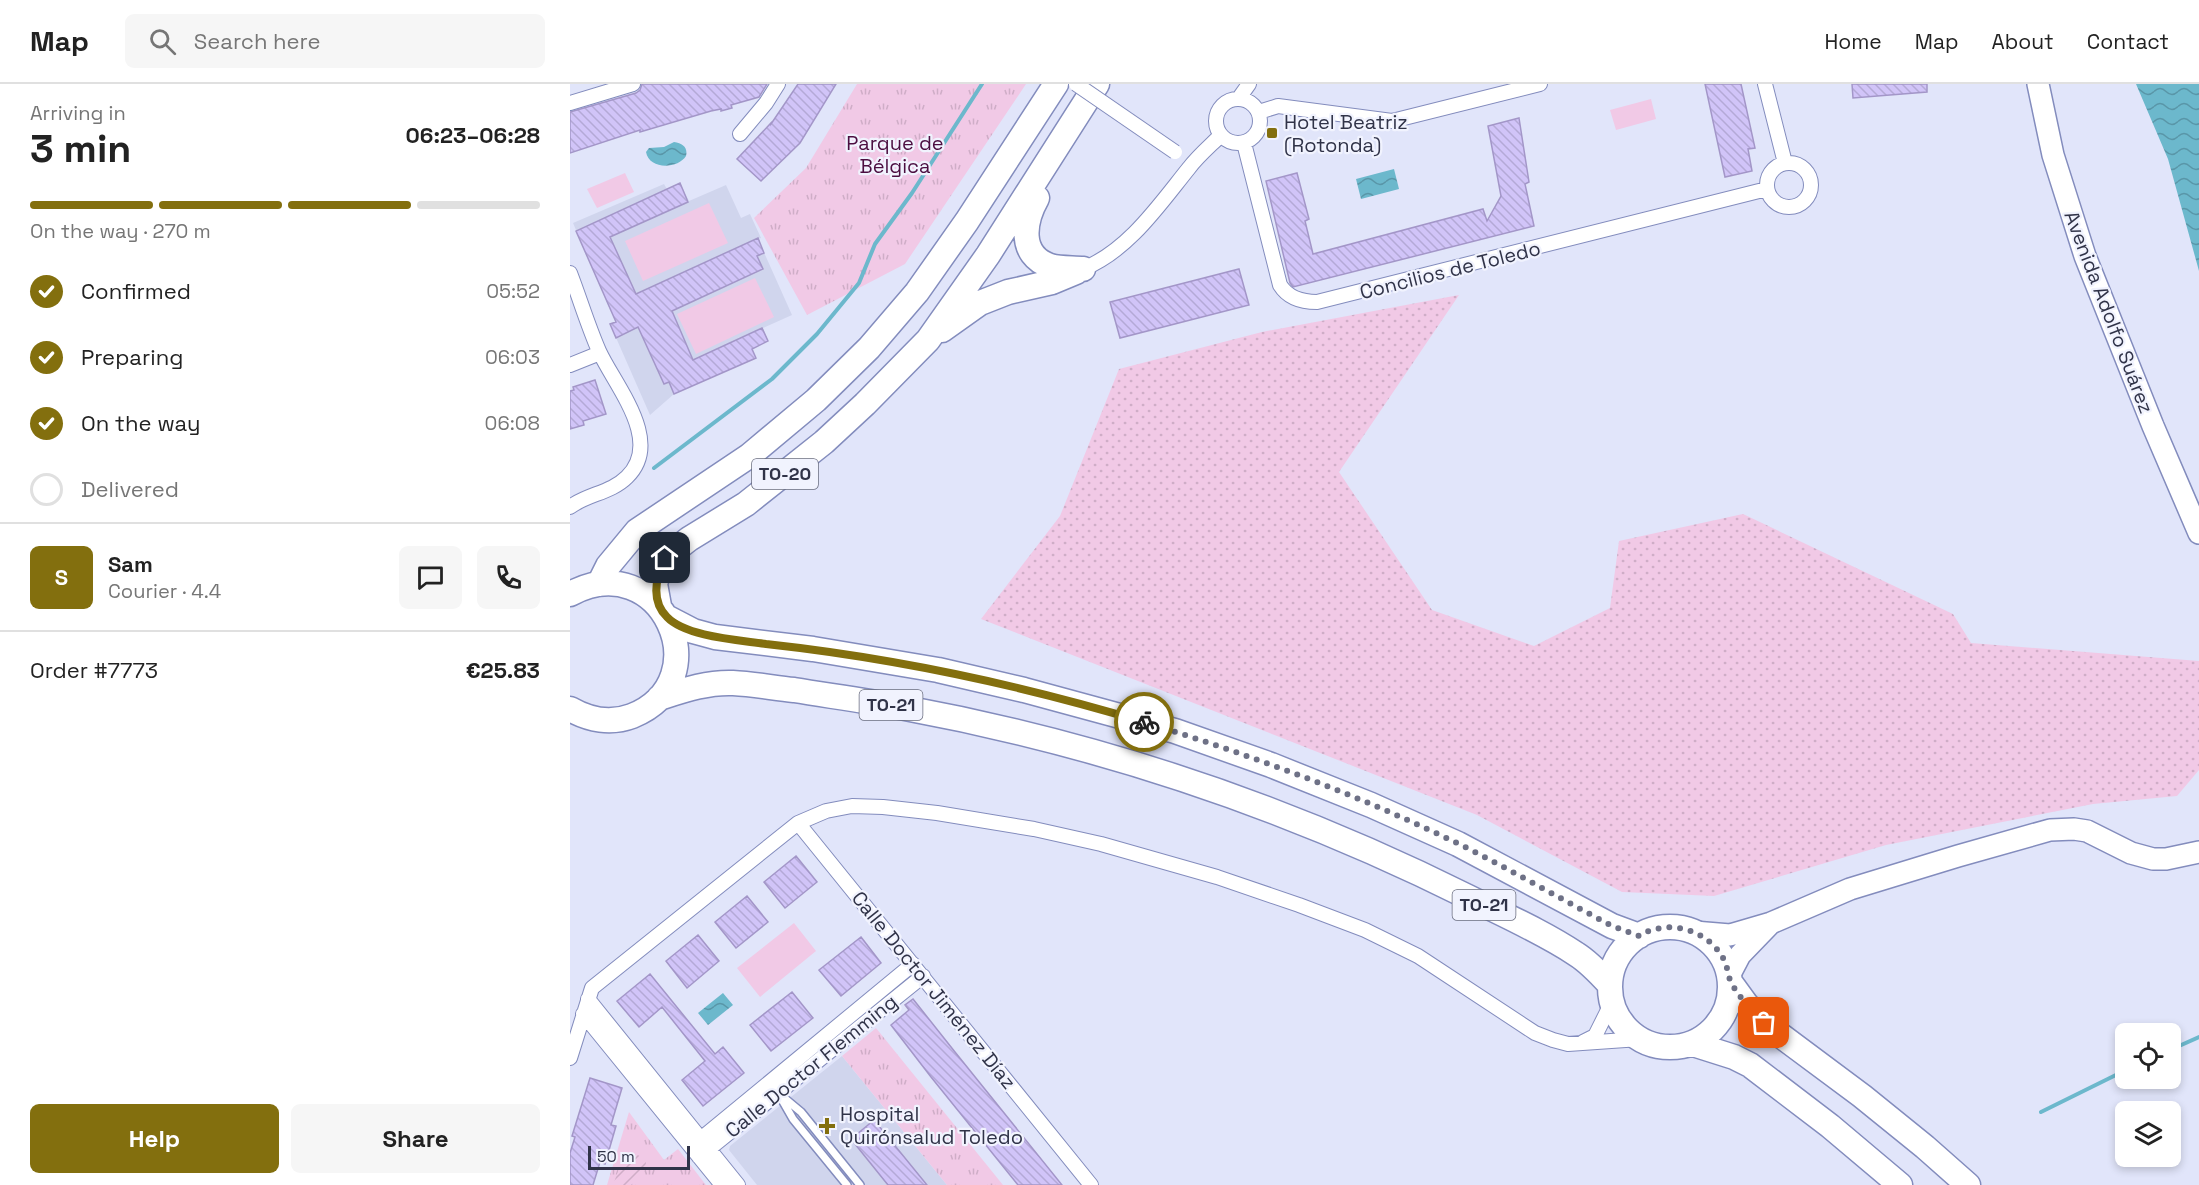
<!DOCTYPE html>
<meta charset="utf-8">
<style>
:root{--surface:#fff;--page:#f6f6f6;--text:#222;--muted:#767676;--line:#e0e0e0;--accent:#836f0e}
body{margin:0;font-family:"Space Grotesk",sans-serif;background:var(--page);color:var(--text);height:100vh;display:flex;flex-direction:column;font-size:22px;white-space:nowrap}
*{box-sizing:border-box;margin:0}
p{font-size:20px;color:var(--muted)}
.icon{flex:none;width:33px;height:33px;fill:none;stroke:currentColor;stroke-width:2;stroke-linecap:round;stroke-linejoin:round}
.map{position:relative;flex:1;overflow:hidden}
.details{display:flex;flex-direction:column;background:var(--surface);width:570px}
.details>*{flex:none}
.controls{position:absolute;left:1545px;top:939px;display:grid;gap:12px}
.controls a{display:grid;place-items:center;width:66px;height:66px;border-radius:9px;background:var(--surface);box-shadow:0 3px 9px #0003;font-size:30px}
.scale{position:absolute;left:18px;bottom:15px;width:102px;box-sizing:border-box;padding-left:6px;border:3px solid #303348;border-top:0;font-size:16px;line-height:21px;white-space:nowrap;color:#303348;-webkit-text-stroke:4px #f1f3fe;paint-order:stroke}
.pin{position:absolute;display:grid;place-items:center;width:51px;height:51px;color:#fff;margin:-26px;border-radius:12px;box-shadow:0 3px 9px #0006}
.courier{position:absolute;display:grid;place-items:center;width:60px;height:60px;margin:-30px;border:4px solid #836f0e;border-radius:50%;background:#fff;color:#222;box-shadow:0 2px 8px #0007}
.summary em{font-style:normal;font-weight:600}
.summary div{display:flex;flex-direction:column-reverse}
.summary{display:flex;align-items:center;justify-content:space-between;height:102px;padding:0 30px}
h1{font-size:39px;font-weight:600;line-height:45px}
.bar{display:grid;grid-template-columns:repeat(4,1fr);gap:9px 6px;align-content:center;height:72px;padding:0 30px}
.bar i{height:8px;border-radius:4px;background:var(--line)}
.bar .current{background:var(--accent)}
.bar p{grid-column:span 4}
.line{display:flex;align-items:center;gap:15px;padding:0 30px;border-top:2px solid var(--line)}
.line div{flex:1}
.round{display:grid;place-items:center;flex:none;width:63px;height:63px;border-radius:9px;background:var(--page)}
ol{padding:0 30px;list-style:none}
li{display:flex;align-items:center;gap:18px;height:66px}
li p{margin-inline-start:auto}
li .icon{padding:6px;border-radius:50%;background:var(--accent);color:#fff;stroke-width:4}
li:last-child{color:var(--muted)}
li i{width:33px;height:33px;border:3px solid var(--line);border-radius:50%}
.action{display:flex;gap:12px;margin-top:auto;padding:12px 30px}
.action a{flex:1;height:69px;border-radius:9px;background:var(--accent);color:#fff;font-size:24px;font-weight:600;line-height:69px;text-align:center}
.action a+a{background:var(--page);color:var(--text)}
header{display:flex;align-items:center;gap:36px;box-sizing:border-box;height:84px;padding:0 30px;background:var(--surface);border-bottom:2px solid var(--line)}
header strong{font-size:28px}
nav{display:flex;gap:33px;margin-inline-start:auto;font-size:21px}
.search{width:420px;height:54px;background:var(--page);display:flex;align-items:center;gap:15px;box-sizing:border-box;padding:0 21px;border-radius:9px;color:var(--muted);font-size:22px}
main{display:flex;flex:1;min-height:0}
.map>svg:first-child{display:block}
.built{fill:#d0d5ed}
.grass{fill:url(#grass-dots)}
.park{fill:url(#park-tufts)}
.garden{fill:url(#garden-furrows)}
.pitch{fill:#f1c9e6}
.water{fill:url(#water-waves)}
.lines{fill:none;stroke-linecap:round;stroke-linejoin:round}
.stream{stroke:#6cb8cc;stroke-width:4}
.building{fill:url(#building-back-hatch);stroke:#a396c8;stroke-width:1.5}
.lane-casing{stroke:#838cbd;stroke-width:10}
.street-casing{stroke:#838cbd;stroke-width:16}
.primary-casing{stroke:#838cbd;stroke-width:24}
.highway-casing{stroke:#838cbd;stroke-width:27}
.lane{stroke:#fff;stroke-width:7}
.street{stroke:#fff;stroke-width:14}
.primary{stroke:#fff;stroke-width:21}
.highway{stroke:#fff;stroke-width:24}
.street-bridge-casing{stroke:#838cbd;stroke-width:16;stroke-linecap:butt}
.street-bridge{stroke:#fff;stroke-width:14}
.done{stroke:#6e7186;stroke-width:6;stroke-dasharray:0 10.8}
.route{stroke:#836f0e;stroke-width:8}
.poi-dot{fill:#836f0e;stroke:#f1f3fe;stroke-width:2}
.labels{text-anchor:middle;stroke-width:4.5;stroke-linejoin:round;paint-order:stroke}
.shield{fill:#f1f3fe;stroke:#6a6d7f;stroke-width:1.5}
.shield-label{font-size:18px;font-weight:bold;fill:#303348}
.poi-label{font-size:20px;fill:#303348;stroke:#f1f3fe;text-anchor:start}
.park-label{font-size:20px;fill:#4c0e41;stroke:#f1f3fe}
.street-label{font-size:20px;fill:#303348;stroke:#f1f3fe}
</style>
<header>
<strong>Map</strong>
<div class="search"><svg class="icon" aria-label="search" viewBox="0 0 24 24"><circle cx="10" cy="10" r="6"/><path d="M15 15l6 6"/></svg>Search here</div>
<nav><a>Home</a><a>Map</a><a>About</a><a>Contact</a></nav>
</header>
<main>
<section class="details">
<div class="summary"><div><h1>3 min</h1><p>Arriving in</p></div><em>06:23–06:28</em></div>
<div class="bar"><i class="current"></i><i class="current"></i><i class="current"></i><i></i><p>On the way · 270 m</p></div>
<ol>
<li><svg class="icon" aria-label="check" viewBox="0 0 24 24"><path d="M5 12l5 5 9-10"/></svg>Confirmed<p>05:52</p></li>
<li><svg class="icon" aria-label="check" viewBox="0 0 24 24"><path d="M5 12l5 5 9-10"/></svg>Preparing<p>06:03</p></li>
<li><svg class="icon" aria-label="check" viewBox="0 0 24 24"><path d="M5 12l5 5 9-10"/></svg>On the way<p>06:08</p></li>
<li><i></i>Delivered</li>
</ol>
<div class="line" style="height:108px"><b class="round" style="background:var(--accent);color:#fff">S</b><div><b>Sam</b><p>Courier · 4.4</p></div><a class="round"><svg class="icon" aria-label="chat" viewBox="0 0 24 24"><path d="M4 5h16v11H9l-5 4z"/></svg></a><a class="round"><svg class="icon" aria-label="phone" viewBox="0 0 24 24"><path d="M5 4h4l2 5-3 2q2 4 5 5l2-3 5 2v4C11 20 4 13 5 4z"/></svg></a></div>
<div class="line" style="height:78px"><div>Order #7773</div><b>€25.83</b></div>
<div class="action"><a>Help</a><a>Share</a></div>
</section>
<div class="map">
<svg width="1629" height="1101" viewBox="0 0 1629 1101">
<defs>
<pattern id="grass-dots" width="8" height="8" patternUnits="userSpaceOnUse" patternTransform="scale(1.5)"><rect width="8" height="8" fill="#f1c9e6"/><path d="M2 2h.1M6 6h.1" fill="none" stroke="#cfadc7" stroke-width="1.8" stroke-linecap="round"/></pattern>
<pattern id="park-tufts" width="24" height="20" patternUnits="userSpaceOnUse" patternTransform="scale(1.5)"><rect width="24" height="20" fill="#f1c9e6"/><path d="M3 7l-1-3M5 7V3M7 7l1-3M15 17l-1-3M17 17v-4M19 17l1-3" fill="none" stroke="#cfadc7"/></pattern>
<pattern id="garden-furrows" width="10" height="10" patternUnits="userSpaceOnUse" patternTransform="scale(1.5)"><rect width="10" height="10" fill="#f1c9e6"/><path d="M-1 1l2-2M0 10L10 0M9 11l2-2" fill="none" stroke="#cfadc7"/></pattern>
<pattern id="water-waves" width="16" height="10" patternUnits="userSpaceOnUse" patternTransform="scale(1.5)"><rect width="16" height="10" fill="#6cb8cc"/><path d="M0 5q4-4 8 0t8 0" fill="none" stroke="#5996a8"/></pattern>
<pattern id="building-back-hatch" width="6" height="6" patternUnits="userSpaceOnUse" patternTransform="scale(1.5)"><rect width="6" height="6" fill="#d1c4f8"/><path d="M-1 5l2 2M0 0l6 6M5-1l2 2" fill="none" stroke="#b4a9d6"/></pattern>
</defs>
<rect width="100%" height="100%" fill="#e1e5fa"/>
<path class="built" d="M110,99L119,117L156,101L171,134L180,130L191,154L188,155L222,231L193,244L198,257L182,265L186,274L104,310L80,331L40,240L58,232L52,218L39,223L3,139L94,100L98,107Z
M272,972L377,1101H187L159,1066L160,1062Z"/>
<path class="grass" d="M889,211L769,388L862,526L964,562L1040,524L1049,457L1173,430L1383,530L1401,559L1629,577V686L1607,712L1523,720L1316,761L1144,812L1052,808L907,731L411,535L490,432L549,285L692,248Z"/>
<path class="park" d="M287,0H456L335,180L237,231L184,134L236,84Z
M306,944L433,1101H377L272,972Z
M59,1028L94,1076L108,1065L136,1101H37Z"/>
<path class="garden" d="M58,1069C66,1070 71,1071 76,1078L75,1086L61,1101H43L53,1074Z"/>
<path class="pitch" d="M1081,15L1086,35L1046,46L1040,26Z
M55,89L64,108L27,124L17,105Z
M139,119L158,159L73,197L55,157Z
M185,194L204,233L126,270L107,230Z
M224,839L246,867L190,913L167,884Z"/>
<path class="water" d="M1566,0H1629V187L1598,75Z
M104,58C113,59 118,64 116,72C108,85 79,86 76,68L79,64L94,63Z
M824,85L829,105L791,115L786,95Z
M153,909L163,921L138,941L128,929Z"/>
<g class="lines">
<path class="stream" d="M84,384L202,295L247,250L289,199L305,160L342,109L412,0
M1600,966L1629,953
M1471,1028L1556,986"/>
</g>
<path class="building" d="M72,0H197L189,13L161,21L162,24L151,27V25L141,27L70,48V46L0,69V28L66,9L70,6Z
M228,0H266L230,59L191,97L167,75L201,39V40Z
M1135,0H1171L1185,64L1178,65L1182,87L1155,93Z
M1282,0H1357V8L1283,14Z
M949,34L959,98L955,100L964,142L723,203L720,199L696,97L727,89L739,135L735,137L743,170L913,125L917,137L931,112L918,42Z
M110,99L118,118L40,153L66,210L188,154L194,169L187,172L193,185L102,227L123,276L192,244L198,257L182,265L186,274L104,310L99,298L94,300L68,243L46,254L40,240L46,238L6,147Z
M669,185L679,221L550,254L540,218Z
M25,296L36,330L13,337L14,341L0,345V307L4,306L3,303Z
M226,772L247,798L215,824L194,798Z
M177,812L198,838L166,864L145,838Z
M128,851L149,877L117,904L96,877Z
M291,853L311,879L271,912L249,886Z
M80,890L145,970L153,963L174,989L133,1022L112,996L135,977L92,923L69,943L47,917Z
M222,908L243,934L201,967L180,941Z
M343,915L385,968L492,1101H448L361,993L321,941L339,926L335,921Z
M20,994L52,1004L41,1041L46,1042L35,1080L30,1078L23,1101H0V1069L5,1053L2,1052Z
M304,1036L357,1101H318L281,1055Z"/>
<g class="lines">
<g class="lane-casing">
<path id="lane" d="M207,1007L223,1035L277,1101
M213,1013L231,1028L290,1101"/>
</g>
<g class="street-casing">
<path id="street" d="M1195,0L1215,79
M669,14L679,0
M646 37a22 22 0 1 1 44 0a22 22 0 1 1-44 0Z
M0,19L63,0
M689,28L708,22L822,37L970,0
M170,50L196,19L208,0
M674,59L710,201C718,214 732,218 747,218L1197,105
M1197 101a22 22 0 1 1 44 0a22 22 0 1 1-44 0Z
M513,185C559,166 589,121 619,84C628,72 640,62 651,51
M0,189C10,215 18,242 29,267C45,302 94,357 57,393C41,409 17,410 0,423
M0,281L30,269
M228,739L521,1101
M18,915L168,1101
M13,930L152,1101
M1013,958L1025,952L1042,918
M0,974L22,904L228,739L256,727L282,722L313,723L367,729L464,745L531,760L647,793L729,821L795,846L848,872L965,949L983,956L998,960L1070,955
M121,1063L343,880
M129,1073L353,892"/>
</g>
<g class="primary-casing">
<path id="primary" d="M1468,0L1483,71L1515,172L1583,342L1629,449
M1124,848L1160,851L1201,839L1280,805L1388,772L1480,746L1504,745L1517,747L1561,769L1583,775H1596L1629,768
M1159,892L1170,871L1199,841"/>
</g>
<g class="highway-casing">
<path id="highway" d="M467,114C454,137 448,171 480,182C490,185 503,184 513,185
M372,246L410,219L438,208L482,198L506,188
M29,500L38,482L67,447L179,372L246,316L299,264L347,208L397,137L486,0
M0,510C91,461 152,596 62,632C41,640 19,636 0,625
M89,522L85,500L88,489L95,474L119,455L176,420L254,358L295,320L358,256L418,171L527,0
M98,534L123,547L145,553L243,565L368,586L454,606L605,647L701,681L801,721L888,760L1042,842L1069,852
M89,614C114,606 137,598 163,599C184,600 204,604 224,606C261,612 298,617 335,624C530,660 720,724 898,813C934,831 973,848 1006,870C1019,878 1030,890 1040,901
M1040 903a60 60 0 1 1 120 0a60 60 0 1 1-120 0Z
M1160,898L1176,920L1194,939L1292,1012L1355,1063L1398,1101
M1123,960L1164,973L1180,981L1260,1042L1330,1101"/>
</g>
<use href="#lane" class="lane"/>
<use href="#street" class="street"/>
<use href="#primary" class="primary"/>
<use href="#highway" class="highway"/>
<g class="street-bridge-casing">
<path id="street-bridge" d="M506,0L605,68"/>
</g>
<use href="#street-bridge" class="street-bridge"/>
</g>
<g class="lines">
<path class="done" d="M574,638C681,671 788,711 889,760C941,786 991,815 1042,842L1069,852C1074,849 1080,846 1086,845C1113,838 1144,853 1155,878C1158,885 1158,894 1162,900C1170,915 1183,927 1194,939"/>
<path class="route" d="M95,474C86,493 80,516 97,533C116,553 170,556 196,560C324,574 451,601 574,638"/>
</g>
<g class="poi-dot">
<rect x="696" y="43" width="12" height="12" rx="3"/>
<path d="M254 1033h6v6h6v6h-6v6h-6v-6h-6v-6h6z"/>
</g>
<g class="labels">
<g class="shield">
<rect x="182" y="375" width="66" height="30" rx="4.5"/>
<rect x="289.5" y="606" width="63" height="30" rx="4.5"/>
<rect x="882.5" y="806" width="63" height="30" rx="4.5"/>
</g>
<g class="shield-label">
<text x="215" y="396">TO-20</text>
<text x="321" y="627">TO-21</text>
<text x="914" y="827">TO-21</text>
</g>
<g class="poi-label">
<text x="714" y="45">Hotel Beatriz<tspan x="714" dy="23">(Rotonda)</tspan></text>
<text x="270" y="1037">Hospital<tspan x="270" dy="23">Quirónsalud Toledo</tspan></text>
</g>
<g class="park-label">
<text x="325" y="66">Parque de<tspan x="325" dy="23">Bélgica</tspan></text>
</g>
<g class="street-label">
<text transform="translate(880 186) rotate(-14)" y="7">Concilios de Toledo</text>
<text transform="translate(1539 228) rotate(69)" y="7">Avenida Adolfo Suárez</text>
<text transform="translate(364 906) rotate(51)" y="7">Calle Doctor Jiménez Díaz</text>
<text transform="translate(241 982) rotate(-39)" y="7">Calle Doctor Flemming</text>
</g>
</g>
</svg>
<div class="controls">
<a><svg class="icon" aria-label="locate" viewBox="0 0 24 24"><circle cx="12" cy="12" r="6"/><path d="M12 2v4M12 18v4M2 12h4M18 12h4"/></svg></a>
<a><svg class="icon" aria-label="layers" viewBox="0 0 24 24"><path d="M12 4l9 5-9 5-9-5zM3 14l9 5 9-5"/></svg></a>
</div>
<div class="scale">50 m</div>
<div class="pin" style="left:1194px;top:939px;background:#ea580c"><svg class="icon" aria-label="bag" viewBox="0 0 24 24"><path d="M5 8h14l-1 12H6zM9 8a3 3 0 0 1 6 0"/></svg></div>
<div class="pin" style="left:95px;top:474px;background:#1f2937"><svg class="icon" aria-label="home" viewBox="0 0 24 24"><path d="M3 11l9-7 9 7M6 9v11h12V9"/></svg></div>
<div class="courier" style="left:574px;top:638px"><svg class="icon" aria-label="bike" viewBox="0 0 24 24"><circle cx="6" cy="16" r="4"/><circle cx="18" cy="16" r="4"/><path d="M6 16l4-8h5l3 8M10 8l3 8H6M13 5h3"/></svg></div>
</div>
</main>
